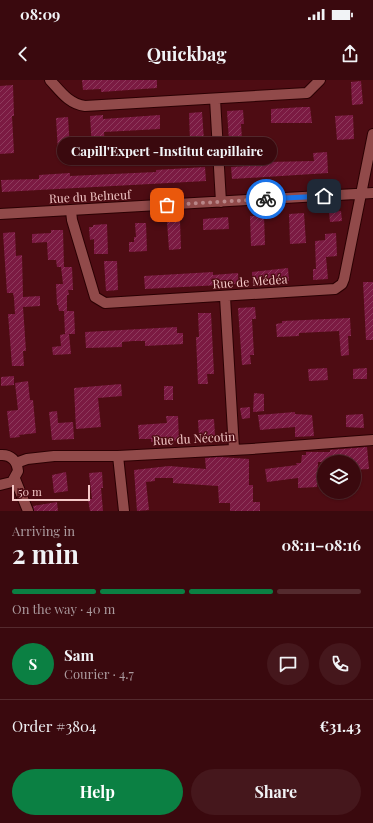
<!DOCTYPE html>
<meta charset="utf-8">
<style>
:root{--surface:#3a090e;--page:#45171c;--text:#f1f3f6;--muted:#ab9a9e;--line:#542a2e;--accent:#0b8043}
body{margin:0;font-family:"Playfair Display",serif;background:var(--page);color:var(--text);height:100vh;display:flex;flex-direction:column;font-size:15px;white-space:nowrap}
*{box-sizing:border-box;margin:0}
p{font-size:13px;color:var(--muted)}
.icon{flex:none;width:22px;height:22px;fill:none;stroke:currentColor;stroke-width:2;stroke-linecap:round;stroke-linejoin:round}
.map{position:relative;height:431px;overflow:hidden}
.sheet{display:flex;flex-direction:column;background:var(--surface);flex:1}
.sheet>*{flex:none}
.fabs{position:absolute;left:317px;top:375px;display:grid;gap:8px}
.fabs a{display:grid;place-items:center;width:44px;height:44px;border-radius:50%;background:var(--surface);box-shadow:0 1px 3px #0004,0 0 0 1px var(--line);font-size:20px}
.scale{position:absolute;left:12px;bottom:10px;width:78px;box-sizing:border-box;padding-left:4px;border:2px solid #f3c8c7;border-top:0;font-size:11px;line-height:14px;white-space:nowrap;color:#f3c8c7;-webkit-text-stroke:3px #4e0c13;paint-order:stroke}
.pin{position:absolute;display:grid;place-items:center;width:34px;height:34px;color:#fff;margin:-17px;border-radius:8px;box-shadow:0 2px 6px #0006}
.courier{position:absolute;display:grid;place-items:center;width:40px;height:40px;margin:-20px;border:3px solid #1a73e8;border-radius:50%;background:#fff;color:#222;box-shadow:0 1px 5px #0007}
.bubble{position:absolute;height:28px;border-radius:14px;background:var(--surface);box-shadow:0 1px 3px #0004,0 0 0 1px var(--line);font-size:13px;font-weight:700;line-height:28px;text-align:center}
.summary em{font-style:normal;font-weight:700}
.summary div{display:flex;flex-direction:column-reverse}
.summary{display:flex;align-items:center;justify-content:space-between;height:68px;padding:0 12px}
h1{font-size:26px;font-weight:700;line-height:30px}
.bar{display:grid;grid-template-columns:repeat(4,1fr);gap:6px 4px;align-content:center;height:48px;padding:0 12px}
.bar i{height:5px;border-radius:3px;background:var(--line)}
.bar .active{background:var(--accent)}
.bar p{grid-column:span 4}
.line{display:flex;align-items:center;gap:10px;padding:0 12px;border-top:1px solid var(--line)}
.line div{flex:1}
.round{display:grid;place-items:center;flex:none;width:42px;height:42px;border-radius:21px;background:var(--page)}
.button{display:flex;gap:8px;margin-top:auto;padding:8px 12px}
.button a{flex:1;height:46px;border-radius:24px;background:var(--accent);color:#fff;font-size:16px;font-weight:700;line-height:46px;text-align:center}
.button a+a{background:var(--page);color:var(--text)}
.status{display:flex;justify-content:space-between;align-items:center;height:28px;padding:0 20px;background:var(--surface);direction:ltr}
.status svg{height:11px;fill:currentColor}
header{display:flex;justify-content:space-between;align-items:center;height:52px;padding:0 12px;background:var(--surface);font-size:18px;font-weight:700}
.map>svg:first-child{display:block}
.building{fill:url(#building-hatch)}
.lines{fill:none;stroke-linecap:round;stroke-linejoin:round}
.minor-casing{stroke:#2b0003;stroke-width:12}
.minor{stroke:#914a4a;stroke-width:10}
.done{stroke:#b98688;stroke-width:4;stroke-dasharray:0 7.2}
.route{stroke:#1a73e8;stroke-width:5}
.labels{text-anchor:middle;stroke-width:3;stroke-linejoin:round;paint-order:stroke}
.street-label{font-size:12px;fill:#f3c8c7;stroke:#4e0c13}
</style>
<div class="status"><b>08:09</b><svg viewBox="0 0 49 12"><path d="M0 12V9h3v3zM5 12V6h3v6zM10 12V3h3v9zM15 12V0h3v12zM26 1h20v11H26zM47 4h2v5h-2z"/></svg></div>
<header><svg class="icon" aria-label="back" viewBox="0 0 24 24"><path d="M15 5l-7 7 7 7"/></svg>Quickbag<svg class="icon" aria-label="share" viewBox="0 0 24 24"><path d="M12 15V3M7 8l5-5 5 5M5 13v7h14v-7"/></svg></header>
<div class="map">
<svg width="373" height="431" viewBox="0 0 373 431">
<defs>
<pattern id="building-hatch" width="6" height="6" patternUnits="userSpaceOnUse"><rect width="6" height="6" fill="#7b1a42"/><path d="M-1 1l2-2M0 6l6-6M5 7l2-2" fill="none" stroke="#8e3a5c"/></pattern>
</defs>
<rect width="100%" height="100%" fill="#4e0c13"/>
<path class="building" d="M82,0H157V8L101,12V9L83,10Z
M361,1L363,24L352,25L351,2Z
M13,5L14,36H12L14,73L0,74V6Z
M303,27H310L312,43H271V29Z
M243,30L244,44H241L242,60L229,61L227,31Z
M202,32L204,61L190,62L189,33Z
M103,35V39L160,35V49L104,52L105,67L92,68L90,36Z
M353,35L354,59L337,60L335,36Z
M68,37L70,70L58,71L56,38Z
M327,72L328,93L232,99L231,87L267,85V82L314,81L313,73Z
M205,87L206,101L2,112L1,100L39,99V95L70,93V96L156,92V90Z
M341,131L342,141L330,142L329,132Z
M304,133L306,163L290,164L289,134Z
M250,136H264L265,165L251,166Z
M228,137L229,149L203,150V139Z
M167,141H180L181,169L169,170Z
M135,143H146L147,171L129,172V162H134V157H136Z
M107,144L108,174H94V159L90,160L89,147H93V145Z
M51,150H63L64,187H72L73,210H68L69,215H67V231H74L75,254H69L71,274L53,275L52,267L61,266L60,255L65,254L64,231H59L58,225H57L56,204H63L61,187H57L56,180H48L47,162L32,163V154L51,153Z
M15,152L16,176L22,175L23,217L40,216V226L23,227L26,271H23L24,286H12L8,234H15L14,218L13,213H7L3,153Z
M336,153L337,176L326,177L328,199L313,200V189H316L315,161L325,160V154Z
M104,181H117L118,210L106,211Z
M288,188L289,201L252,203V192Z
M213,192V195L238,193L239,204L145,209L144,196Z
M363,202H373V260H366Z
M255,227L256,239H252L254,275H250L251,284L242,285L238,228Z
M198,233H211L214,294H207L208,304H198L196,257H199Z
M350,238L351,256H348L349,275L341,276L339,251L299,253V256L277,257L276,244L282,243V241Z
M177,247V253H183V264L145,266V261H133L122,262V267L86,268L85,252Z
M327,288L328,300L309,301L308,289Z
M367,288V299H353V289Z
M14,296V305L1,306V297Z
M28,301L30,320H33L36,353L19,355L20,357L10,358L7,331L18,330L15,303Z
M121,304L122,316L98,318L101,347L76,349L74,308Z
M164,306H173V320H164Z
M254,313L264,314V331L253,332Z
M250,327V338L242,339L240,328Z
M57,331L58,343L73,342L74,359L52,360L49,332Z
M295,332V334L312,335L314,356L295,357V347L260,350L258,335Z
M363,334L364,348L346,347V335Z
M166,336H178L179,361L151,362V359H139L138,345L167,343Z
M214,339L215,356L199,357L198,340Z
M367,367L369,389L354,390V382H318L317,407L298,408V398L267,402L265,389L297,385L296,383H301L302,375H306V372H330V370Z
M220,377L249,379V405H253V422H260V431H230V423H219L218,406L173,403V398H155V401L146,402L149,430L137,431L134,390L169,386L206,389L205,378Z
M66,392L68,411L54,413L52,395Z
M102,392L103,408H101L103,431H90L88,419H92L89,393Z
M57,422L58,431H34L33,426Z"/>
<g class="lines">
<g class="minor-casing">
<path id="minor" d="M50,0C61,12 69,24 85,26L307,13L320,0
M215,19L221,122
M71,131L72,140L95,217L105,223L335,209L342,204L344,199L373,54
M0,134L373,113
M225,217L234,369
M0,375C11,374 17,381 18,391L12,402L0,405
M118,376L124,431
M16,383L27,379L54,376H118L252,369L373,360
M15,399L28,431"/>
</g>
<use href="#minor" class="minor"/>
</g>
<g class="lines">
<path class="done" d="M167,125L266,119"/>
<path class="route" d="M266,119L324,116"/>
</g>
<g class="labels">
<g class="street-label">
<text transform="translate(90 117) rotate(-3)" y="4">Rue du Belneuf</text>
<text transform="translate(250 202) rotate(-4)" y="4">Rue de Médéa</text>
<text transform="translate(194 359) rotate(-3)" y="4">Rue du Nécotin</text>
</g>
</g>
</svg>
<div class="fabs">
<a><svg class="icon" aria-label="layers" viewBox="0 0 24 24"><path d="M12 4l9 5-9 5-9-5zM3 14l9 5 9-5"/></svg></a>
</div>
<div class="scale">50 m</div>
<div class="pin" style="left:167px;top:125px;background:#ea580c"><svg class="icon" aria-label="bag" viewBox="0 0 24 24"><path d="M5 8h14l-1 12H6zM9 8a3 3 0 0 1 6 0"/></svg></div>
<div class="pin" style="left:324px;top:116px;background:#1f2937"><svg class="icon" aria-label="home" viewBox="0 0 24 24"><path d="M3 11l9-7 9 7M6 9v11h12V9"/></svg></div>
<div class="courier" style="left:266px;top:119px"><svg class="icon" aria-label="bike" viewBox="0 0 24 24"><circle cx="6" cy="16" r="4"/><circle cx="18" cy="16" r="4"/><path d="M6 16l4-8h5l3 8M10 8l3 8H6M13 5h3"/></svg></div>
<div class="bubble" style="left:57px;top:57px;width:220px">Capill'Expert -Institut capillaire</div>
</div>
<section class="sheet">
<div class="summary"><div><h1>2 min</h1><p>Arriving in</p></div><em>08:11–08:16</em></div>
<div class="bar"><i class="active"></i><i class="active"></i><i class="active"></i><i></i><p>On the way · 40 m</p></div>
<div class="line" style="height:72px"><b class="round" style="background:var(--accent);color:#fff">S</b><div><b>Sam</b><p>Courier · 4.7</p></div><a class="round"><svg class="icon" aria-label="chat" viewBox="0 0 24 24"><path d="M4 5h16v11H9l-5 4z"/></svg></a><a class="round"><svg class="icon" aria-label="phone" viewBox="0 0 24 24"><path d="M5 4h4l2 5-3 2q2 4 5 5l2-3 5 2v4C11 20 4 13 5 4z"/></svg></a></div>
<div class="line" style="height:52px"><div>Order #3804</div><b>€31.43</b></div>
<div class="button"><a>Help</a><a>Share</a></div>
</section>
